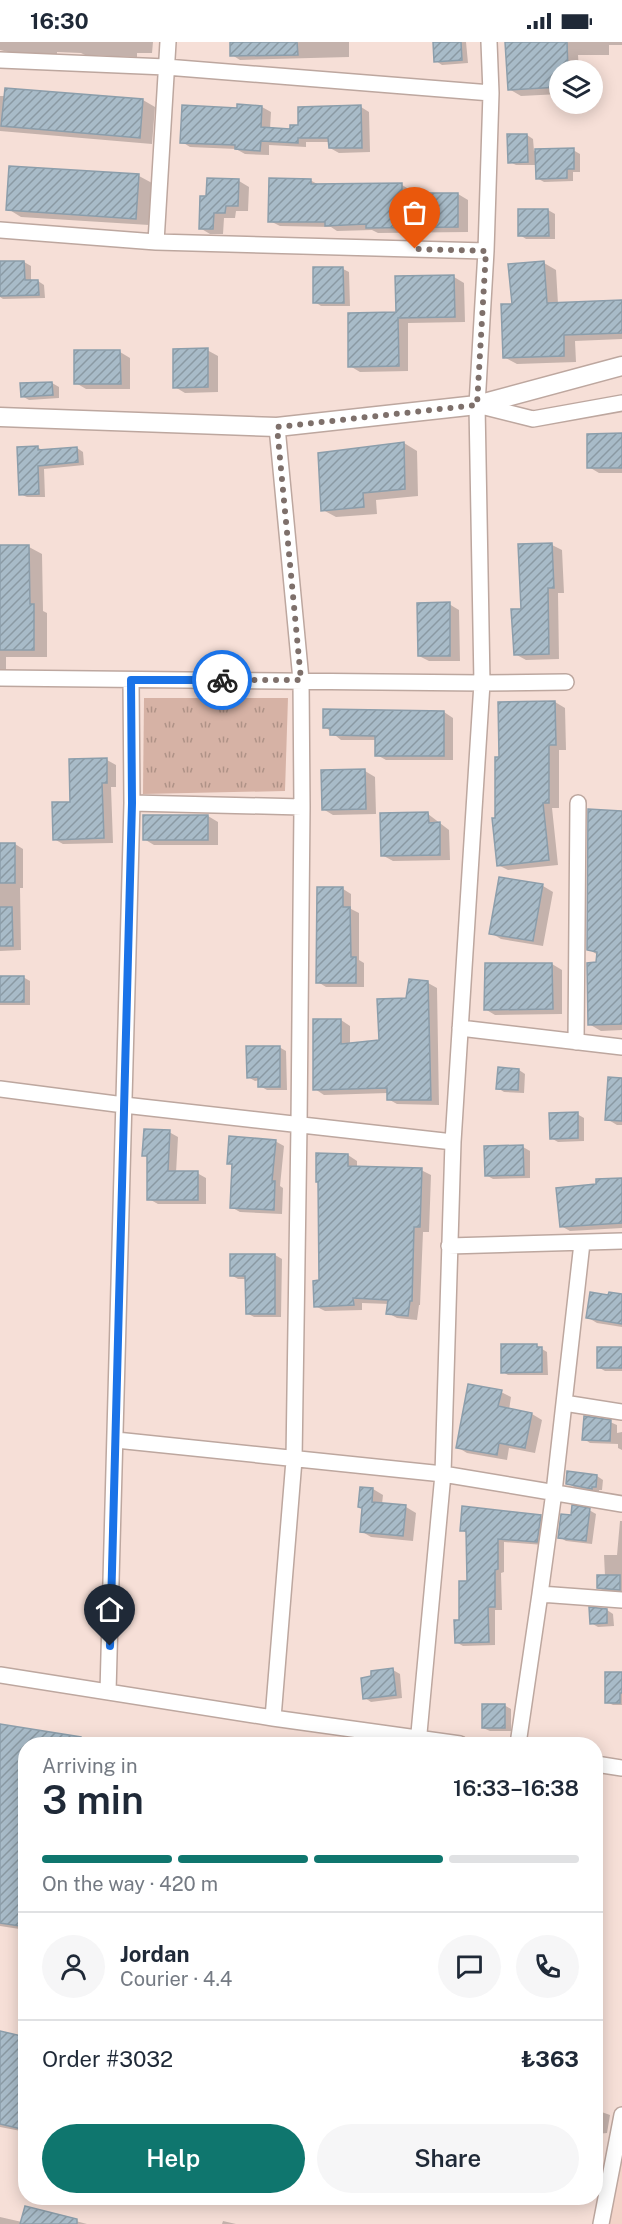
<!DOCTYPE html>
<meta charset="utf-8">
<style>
:root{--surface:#fff;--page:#f6f6f7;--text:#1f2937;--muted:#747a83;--line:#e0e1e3;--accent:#0f766e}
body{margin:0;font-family:"Public Sans",sans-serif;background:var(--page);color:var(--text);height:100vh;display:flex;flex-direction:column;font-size:22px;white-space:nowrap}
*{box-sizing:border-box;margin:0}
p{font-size:20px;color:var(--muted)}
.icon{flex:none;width:33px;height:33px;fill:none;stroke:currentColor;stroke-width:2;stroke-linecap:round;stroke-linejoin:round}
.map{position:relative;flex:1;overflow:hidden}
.panel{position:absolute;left:18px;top:1695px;width:585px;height:468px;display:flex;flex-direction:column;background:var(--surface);border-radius:24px;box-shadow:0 3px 15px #0003}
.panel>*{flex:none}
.tools{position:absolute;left:549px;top:18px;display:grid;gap:12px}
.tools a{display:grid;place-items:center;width:54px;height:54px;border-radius:50%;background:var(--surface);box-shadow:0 3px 15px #0003;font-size:30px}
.pin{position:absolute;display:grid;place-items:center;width:51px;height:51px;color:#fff;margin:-62px -26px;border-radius:50% 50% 50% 0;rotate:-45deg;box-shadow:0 0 6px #0007}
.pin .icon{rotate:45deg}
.courier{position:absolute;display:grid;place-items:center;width:60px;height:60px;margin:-30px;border:4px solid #1a73e8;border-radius:50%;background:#fff;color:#222;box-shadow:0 2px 8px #0007}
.summary em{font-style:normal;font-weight:600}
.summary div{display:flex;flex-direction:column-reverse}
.summary{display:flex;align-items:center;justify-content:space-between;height:102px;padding:0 24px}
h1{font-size:39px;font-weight:600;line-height:45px}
.bar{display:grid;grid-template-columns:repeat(4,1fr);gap:9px 6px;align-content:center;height:72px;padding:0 24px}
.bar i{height:8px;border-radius:4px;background:var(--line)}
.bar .active{background:var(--accent)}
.bar p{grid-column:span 4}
.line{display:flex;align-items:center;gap:15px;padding:0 24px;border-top:2px solid var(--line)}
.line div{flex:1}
.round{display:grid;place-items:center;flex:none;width:63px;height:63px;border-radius:32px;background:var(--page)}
.button{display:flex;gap:12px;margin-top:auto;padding:12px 24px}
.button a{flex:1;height:69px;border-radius:36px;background:var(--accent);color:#fff;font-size:24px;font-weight:600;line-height:69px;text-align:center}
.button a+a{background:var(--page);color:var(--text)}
.status{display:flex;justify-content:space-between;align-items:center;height:42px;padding:0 30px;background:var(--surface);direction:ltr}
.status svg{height:16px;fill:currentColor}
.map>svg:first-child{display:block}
.built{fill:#f3d3c8}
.park{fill:url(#park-tufts)}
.shadow{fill:#0003}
.building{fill:url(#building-hatch);stroke:#8c9eab;stroke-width:1.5}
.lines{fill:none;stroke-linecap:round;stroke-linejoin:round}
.minor-casing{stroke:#bda79f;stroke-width:18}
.tertiary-casing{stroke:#bda79f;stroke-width:21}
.minor{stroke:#fff;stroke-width:15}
.tertiary{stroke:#fff;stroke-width:18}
.done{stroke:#7e706b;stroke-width:6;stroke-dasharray:0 10.8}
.route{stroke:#1a73e8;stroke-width:8}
</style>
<div class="status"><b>16:30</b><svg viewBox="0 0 49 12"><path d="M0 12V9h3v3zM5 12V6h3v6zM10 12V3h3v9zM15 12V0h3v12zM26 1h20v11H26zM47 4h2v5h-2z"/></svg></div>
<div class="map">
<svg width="622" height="2182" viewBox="0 0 622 2182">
<defs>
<pattern id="park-tufts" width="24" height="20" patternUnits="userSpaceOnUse" patternTransform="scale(1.5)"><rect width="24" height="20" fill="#d6b2a5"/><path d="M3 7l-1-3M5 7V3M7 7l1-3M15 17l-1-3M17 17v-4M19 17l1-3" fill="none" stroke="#af9287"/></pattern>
<pattern id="building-hatch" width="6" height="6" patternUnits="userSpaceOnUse" patternTransform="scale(1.5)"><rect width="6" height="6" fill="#a8bbc8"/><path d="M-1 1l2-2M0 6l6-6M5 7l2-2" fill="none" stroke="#8a99a3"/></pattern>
</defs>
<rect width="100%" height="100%" fill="#f6dfd7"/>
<path class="built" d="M622,2100V2182H608Z"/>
<path class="park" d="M144,656H288L285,749L143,752Z"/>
<path class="shadow" d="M0,0H153L152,11H137V15L85,13L81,11L57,10V13L12,11L0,8Z
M232,0H349V15L240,18L232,13Z
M434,0H466L468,21L442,23L436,19Z
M507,0H622V3H609V13H578L579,28H560V52L521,54L509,47Z
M6,47L143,58L155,65L152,102L0,89V54H5Z
M262,65L271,70L270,87L291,89L361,65L369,70L370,110L339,111L330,106V100H306V105L269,103V113L245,112L236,107L190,105L182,100L238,68Z
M527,93L533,97L534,109L573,108L580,112V130H573V139L544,140L537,136V123H516L510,120Z
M139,134L152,141L149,183L21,175L8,167Z
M310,138L319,143H402L412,149V152H458L468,158V190L378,191L372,188L337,189L331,185L280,184L270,179Z
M239,139L249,145L248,169H236L235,176H224L223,192H210L200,186L208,156Z
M548,168L555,172V197H526L520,193Z
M24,220L31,224V239H38L44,243L45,256L3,257L0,255V221Z
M544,221L556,228L558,262L622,260V297L575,299L576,320L517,322L504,315L513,263Z
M343,227L349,230L350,264H321L315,260Z
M454,235L464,241L465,280L408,281V329L360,330L350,324L397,272L396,236Z
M207,308L218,314V350L185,351L175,345Z
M120,310L130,316V347H86L76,341Z
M52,341L59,345V356L29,358L22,354Z
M622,393V431H599L589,425Z
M404,401L417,409L418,454L376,458L377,472L336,475L323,468Z
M37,405L44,409L77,406L83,410L84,423L44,427L45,455H27L20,452Z
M552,503L562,508L564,551H558L559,617L526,618L515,612L522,569Z
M0,505H29L42,512L43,569L47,571V615H6V631H0Z
M449,562L459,568L460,619H429L419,614Z
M555,660L565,666L566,708H559V766H552L558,823L508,828L498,823L497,777L500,717Z
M444,670L453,676V718H386L377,713V698H341L325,685Z
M107,718L116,723V745H111L113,801L63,802L54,797L72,761Z
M365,729L375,735L376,772L333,773L323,767Z
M622,770V988L601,989L589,982L598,913L588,907Z
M428,772L449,788L450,818L393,819L382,813Z
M208,774L218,780V803H154L144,797Z
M0,802H15L23,807V846H20L21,908L0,909Z
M500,837L543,844L553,850L543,904L501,897L491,891Z
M343,847L351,852V867L359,871V918L364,921V945H326L318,940Z
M552,922L562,928V972L495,973L485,967Z
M0,935H23L30,939V963H0Z
M428,941L437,946L439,1063L397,1062L388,1057V1051L324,1053L315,1047L341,978L350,984V1003L380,1000L408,958Z
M279,1005L286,1009L287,1048H267L260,1044V1038L255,1039L248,1035Z
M519,1028L525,1032L524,1051L504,1050L498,1046Z
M622,1037V1083H617L607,1077Z
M577,1072L584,1076V1099L558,1100L551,1096Z
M169,1090L178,1095L176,1131H197L206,1136V1162H158L149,1157V1116L144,1113Z
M275,1099L284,1104L280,1144L283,1146L282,1172L240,1170L231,1165L234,1124L228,1121Z
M523,1105L530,1109V1136L493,1137L486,1133Z
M348,1113L357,1119V1126L421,1128L431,1133L429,1190H423L420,1263H419L417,1278L397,1276L388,1271L389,1262L362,1261V1268L325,1269L315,1264Z
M622,1138V1186L570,1189L561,1184L598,1144Z
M232,1213H275L282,1217L281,1275H254L247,1271V1237H238L231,1233Z
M622,1253V1285L597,1281L587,1275L609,1255Z
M537,1304L547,1310L548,1333H508L503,1330Z
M622,1306V1329H605L598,1325Z
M501,1350L511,1355L509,1368L532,1372L542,1378L535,1411L509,1406L507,1418L467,1411L457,1405Z
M610,1380L617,1383V1391L622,1390V1408L618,1406V1402L590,1401L584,1397Z
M597,1434L603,1438L602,1448H599V1450L574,1445L568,1441Z
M362,1446L373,1447L383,1453L382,1462L406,1465L416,1471L413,1499L371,1495L361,1489L364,1466Z
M589,1468L596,1472L592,1502L566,1499L559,1495Z
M541,1474L547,1478L544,1503L504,1500V1530L501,1531L502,1568H495V1603L463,1604L456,1600L468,1540L467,1491L461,1488Z
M620,1479H622V1550L605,1549L598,1546L605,1534L604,1513H617Z
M607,1568L613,1572L614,1584L598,1585L591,1581Z
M393,1628L400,1632L402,1656L371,1660L365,1656Z
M622,1632V1663H613L607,1660Z
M504,1663L511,1667V1689H490L483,1686Z
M2,1684L122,1702H26V1888L0,1884V1696Z
M0,1990L26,1996V2090L0,2085Z
M596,2068L610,2073L607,2091L596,2092Z
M26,2166L87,2182H0V2175L22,2180Z
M223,2179L236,2182H222Z"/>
<path class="building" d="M230,0H297L298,13L230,14Z
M433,0H461L462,18L434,20Z
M505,0H567L568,28H560V45L508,48Z
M5,46L143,57L140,96L1,84Z
M237,62L262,64L261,85L290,87V83H298V65L361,63L362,106H329L328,96H298V101L261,99L260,109L235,107V103L180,101L182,63L237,66Z
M507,92H527L528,120L508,121Z
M574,106V127H567V136L536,137L535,107Z
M9,124L139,132L136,177L6,168Z
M207,136L239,137L238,164H226L225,171H214L213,187H199L200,154H206Z
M269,136L311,137V142L402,141V151H458V185L366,186V182L325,184V180H268Z
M518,167H548L549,194H518Z
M0,219H24L25,238H38L39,253L0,254Z
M544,219L547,261L622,258V291L564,293V314L503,316L501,262H512L508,222Z
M313,225H343L344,261H313Z
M454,233L455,275L398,276L399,324L348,325V271L396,270L395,234Z
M208,306V345L173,346V307Z
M74,308H120L121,342H74Z
M52,340L53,353L21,355L20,341Z
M622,391V426H587V392Z
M404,400L405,447L363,451L364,465L321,469L318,411Z
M38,404V408L77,405L78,420L38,424L39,452L19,453L17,405Z
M552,501L554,546H548L549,612L514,613L511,567H521L518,502Z
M0,503H29L30,562H34V608H0Z
M450,560V614H418L417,561Z
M555,659L556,703H549V761H543L549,818L497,824L492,776H495V715H499L498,660Z
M323,667L444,669V714H375V694L330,693V686H323Z
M107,716V741H102L104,796L53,798L52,760H70L69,717Z
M365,727L366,767L322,768L321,728Z
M588,767L622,769V982L588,983L587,921L596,920L597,910L587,908Z
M428,770L429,781L440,780V813L381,814L380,771Z
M143,773H208V798H143Z
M0,801H15V841H0Z
M499,835L543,842L533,899L489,892Z
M317,845H343V865H350L351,915H356V941H316Z
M0,865H12L13,904H0Z
M485,921H552L553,967L484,968Z
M0,934H24V960H0Z
M409,937L428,939L431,1058H387V1046L313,1048V977H341V1002L379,998L377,957L406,956Z
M246,1004H280V1045H258V1035L247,1036Z
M498,1025L519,1027L518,1048L496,1047Z
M608,1035L622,1036V1079L605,1078Z
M578,1070V1096L550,1097L549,1071Z
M144,1087L170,1088L168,1129H198V1158H147V1114H142Z
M229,1094L276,1098L272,1139H275L274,1168L230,1166L232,1122H227Z
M523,1103L524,1133L485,1134L484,1104Z
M316,1111L348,1112V1124L422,1126L420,1185H414L412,1259H410L408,1274L386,1272L388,1258L353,1256L354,1263L314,1265L313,1239L319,1238L318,1140H316Z
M622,1136V1181L560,1185L556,1146L596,1142V1137Z
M230,1212H275V1272H246L245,1234H230Z
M590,1250L608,1253L609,1250L622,1252V1282L586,1276Z
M501,1302H537V1305H542V1330L501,1331Z
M597,1305H622V1326H597Z
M468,1342L502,1348L498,1364L532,1371L525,1406L499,1401L497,1413L456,1406Z
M584,1374L611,1378L610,1399L582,1398Z
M567,1429L597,1433L596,1445H592V1447L566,1442Z
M360,1445L373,1446L372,1460L406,1463L403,1494L360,1490L362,1466L358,1465Z
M572,1463L590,1466L586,1499L558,1496L561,1472L571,1473Z
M462,1464L541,1473L537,1500L498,1497V1527L495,1528V1565H488L489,1600L455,1601L454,1578H459V1539H467L466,1489H460Z
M597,1533H620V1548L597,1546Z
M589,1565L607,1567V1581L590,1582Z
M393,1626L396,1653L363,1657L361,1636L371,1634V1629Z
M605,1630H622V1651H620V1661H605Z
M482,1662H505V1686H482Z
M0,1682L81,1695V1702H26V1885L0,1881Z
M0,1989L26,1995V2088L0,2082Z
M25,2164L77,2177V2182H20Z"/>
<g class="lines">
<g class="minor-casing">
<path id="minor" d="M0,18L166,25L491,51
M0,188L156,200L486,209
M156,200L168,0
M477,363L533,377L622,361
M0,636L482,641L566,640
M132,761L302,765
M460,986L622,1005
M576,1000L578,761
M0,1047L124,1063L453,1100
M582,1201L554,1450L540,1552L622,1558
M449,1204L622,1199
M564,1361L622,1370
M116,1398L443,1432L622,1462
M0,1633L273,1676L460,1702
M108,1650L132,761L131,638
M273,1676L294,1418L299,1083L302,765L301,638L277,385
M418,1702L443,1432L453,1100L482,641L477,363L486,209L491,51L489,0
M518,1702L540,1552
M596,1722L622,1726
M601,2182L622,2073"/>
</g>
<g class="tertiary-casing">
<path id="tertiary" d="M0,375L277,385L477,363L622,324"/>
</g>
<use href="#minor" class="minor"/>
<use href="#tertiary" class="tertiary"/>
</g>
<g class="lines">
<path class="done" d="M222,638H301L277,385L477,363L486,209L415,207"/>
<path class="route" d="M110,1604L132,761L131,638H222"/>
</g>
</svg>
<div class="tools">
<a><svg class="icon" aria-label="layers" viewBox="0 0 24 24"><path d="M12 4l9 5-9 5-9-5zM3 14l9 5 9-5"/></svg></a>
</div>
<div class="pin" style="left:415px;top:207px;background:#ea580c"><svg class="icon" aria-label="bag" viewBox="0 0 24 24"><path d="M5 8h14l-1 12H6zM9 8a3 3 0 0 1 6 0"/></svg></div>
<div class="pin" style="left:110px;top:1604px;background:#1f2937"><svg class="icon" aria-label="home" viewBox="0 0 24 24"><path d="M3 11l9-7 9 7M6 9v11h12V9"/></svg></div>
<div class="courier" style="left:222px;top:638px"><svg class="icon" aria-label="bike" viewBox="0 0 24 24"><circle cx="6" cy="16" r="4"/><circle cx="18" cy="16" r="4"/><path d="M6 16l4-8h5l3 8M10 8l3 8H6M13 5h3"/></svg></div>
<section class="panel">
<div class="summary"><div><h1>3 min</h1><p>Arriving in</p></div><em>16:33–16:38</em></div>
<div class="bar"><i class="active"></i><i class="active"></i><i class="active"></i><i></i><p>On the way · 420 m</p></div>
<div class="line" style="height:108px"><a class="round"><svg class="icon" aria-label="person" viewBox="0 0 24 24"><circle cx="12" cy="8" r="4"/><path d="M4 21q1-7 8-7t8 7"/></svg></a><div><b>Jordan</b><p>Courier · 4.4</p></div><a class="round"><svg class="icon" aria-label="chat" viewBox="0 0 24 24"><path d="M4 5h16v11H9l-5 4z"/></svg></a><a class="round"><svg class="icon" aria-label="phone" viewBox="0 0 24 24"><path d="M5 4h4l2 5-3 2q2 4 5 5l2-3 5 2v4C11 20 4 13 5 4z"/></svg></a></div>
<div class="line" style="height:78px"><div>Order #3032</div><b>₺363</b></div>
<div class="button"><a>Help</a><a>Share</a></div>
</section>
</div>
